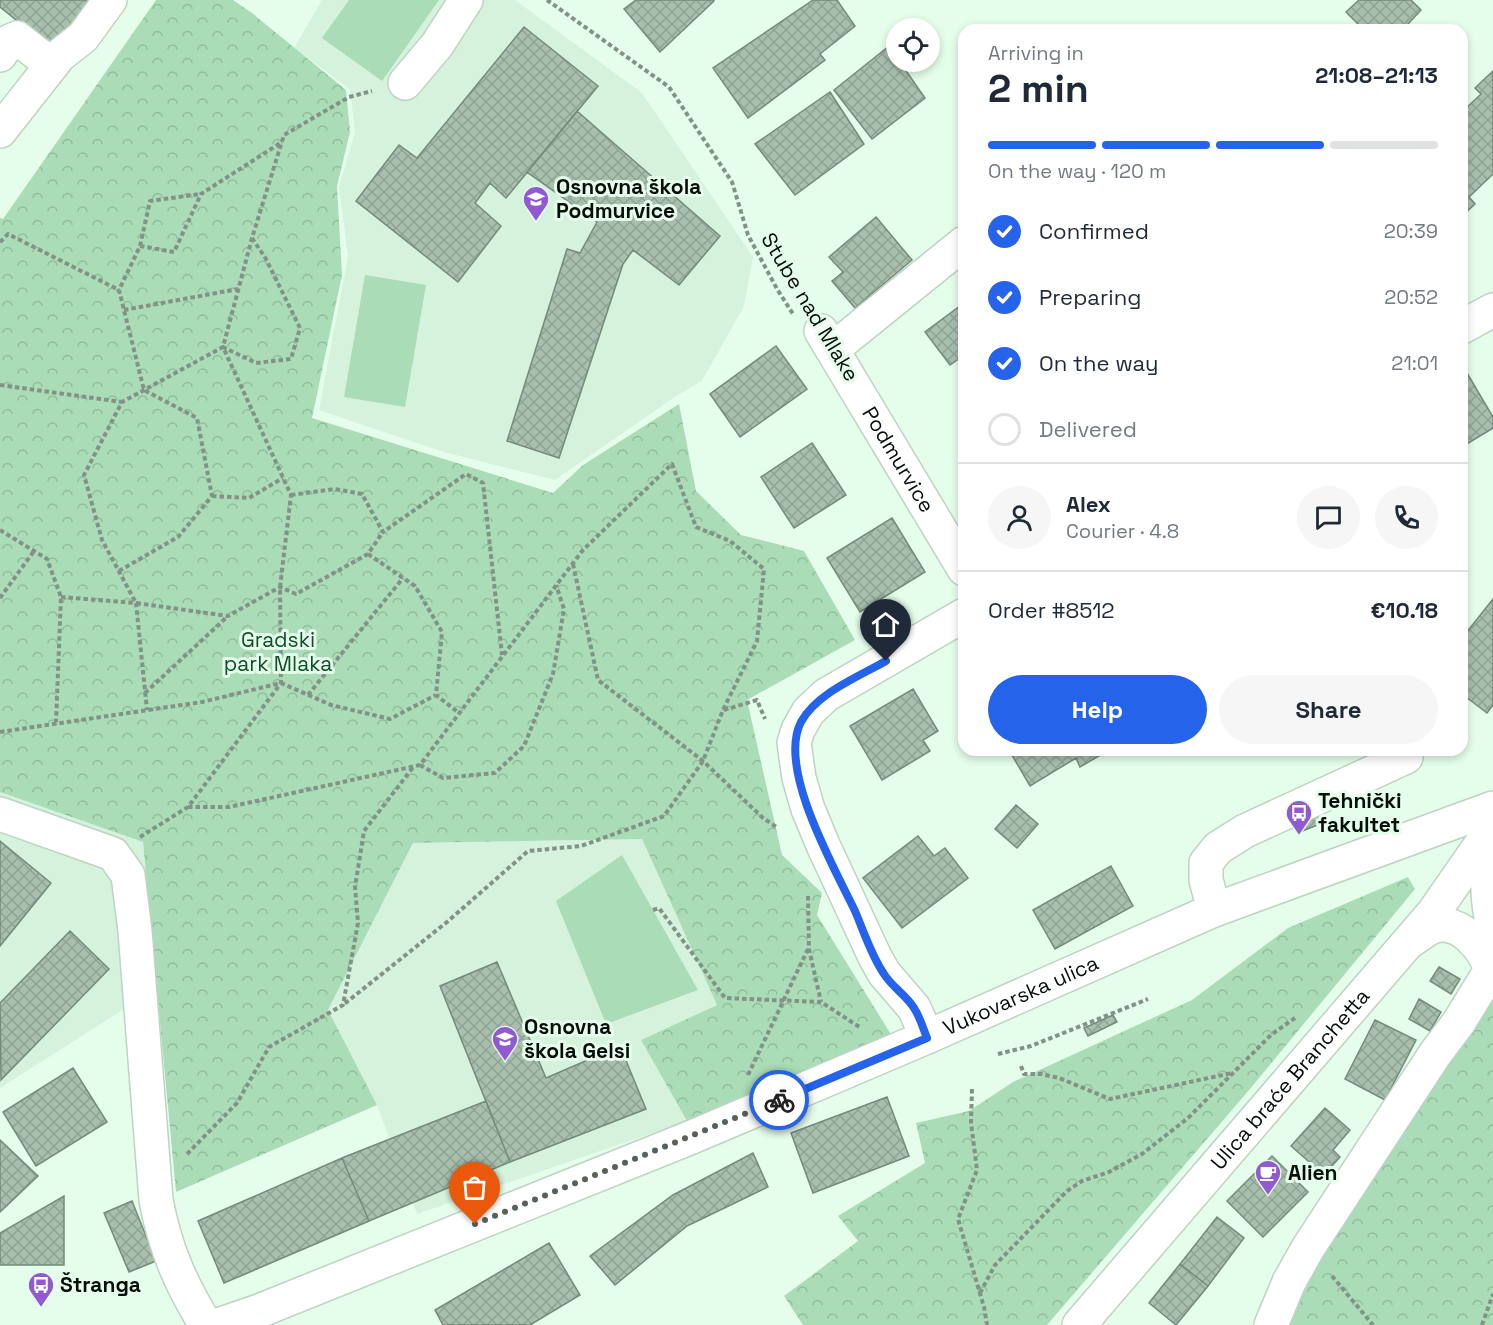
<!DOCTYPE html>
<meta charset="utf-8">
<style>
:root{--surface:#fff;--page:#f6f6f7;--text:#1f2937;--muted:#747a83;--line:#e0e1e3;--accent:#2563eb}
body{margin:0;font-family:"Space Grotesk",sans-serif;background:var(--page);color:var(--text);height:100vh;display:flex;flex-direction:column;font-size:22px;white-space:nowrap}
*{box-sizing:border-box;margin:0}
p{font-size:20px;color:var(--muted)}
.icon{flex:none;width:33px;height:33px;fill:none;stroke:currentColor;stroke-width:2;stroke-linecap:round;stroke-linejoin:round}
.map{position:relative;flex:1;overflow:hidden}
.panel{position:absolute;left:958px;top:24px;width:510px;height:732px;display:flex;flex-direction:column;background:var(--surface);border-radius:18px;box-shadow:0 3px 9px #0003}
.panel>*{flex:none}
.buttons{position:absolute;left:886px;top:18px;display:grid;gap:12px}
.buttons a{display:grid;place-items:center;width:54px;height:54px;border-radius:50%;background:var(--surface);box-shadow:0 3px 9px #0003;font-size:30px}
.pin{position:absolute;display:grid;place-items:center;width:51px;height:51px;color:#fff;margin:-62px -26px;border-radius:50% 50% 50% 0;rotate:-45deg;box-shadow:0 0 6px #0007}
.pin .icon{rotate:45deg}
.courier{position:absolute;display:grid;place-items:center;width:60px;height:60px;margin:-30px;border:4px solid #2563eb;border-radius:50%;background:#fff;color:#222;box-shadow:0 2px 8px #0007}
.headline em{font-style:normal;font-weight:600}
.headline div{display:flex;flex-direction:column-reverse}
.headline{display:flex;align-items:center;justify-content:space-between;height:102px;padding:0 30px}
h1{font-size:39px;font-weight:600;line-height:45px}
.bar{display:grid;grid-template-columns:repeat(4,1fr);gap:9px 6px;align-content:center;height:72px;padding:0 30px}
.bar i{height:8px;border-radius:4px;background:var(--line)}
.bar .active{background:var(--accent)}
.bar p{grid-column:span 4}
.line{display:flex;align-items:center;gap:15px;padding:0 30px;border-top:2px solid var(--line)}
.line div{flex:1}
.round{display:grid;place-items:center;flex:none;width:63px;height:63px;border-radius:32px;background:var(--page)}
ol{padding:0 30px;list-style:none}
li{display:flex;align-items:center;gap:18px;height:66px}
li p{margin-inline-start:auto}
li .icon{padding:6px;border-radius:50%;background:var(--accent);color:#fff;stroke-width:4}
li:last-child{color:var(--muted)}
li i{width:33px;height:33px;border:3px solid var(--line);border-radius:50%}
.cta{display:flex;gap:12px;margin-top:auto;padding:12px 30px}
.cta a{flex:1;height:69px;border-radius:36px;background:var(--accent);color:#fff;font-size:24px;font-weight:600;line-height:69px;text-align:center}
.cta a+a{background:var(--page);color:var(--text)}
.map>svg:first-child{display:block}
.built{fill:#d4f2dc}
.park{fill:url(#park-crowns)}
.pitch{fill:#aadcb7}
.building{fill:url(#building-cross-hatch);stroke:#758a7a;stroke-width:1.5}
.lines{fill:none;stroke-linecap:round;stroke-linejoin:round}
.minor-casing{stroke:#bdd4c3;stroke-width:36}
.major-casing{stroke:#bdd4c3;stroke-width:36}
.path{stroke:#829286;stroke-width:4;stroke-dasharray:4.5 3;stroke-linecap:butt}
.minor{stroke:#fff;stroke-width:33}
.major{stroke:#fff;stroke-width:33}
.done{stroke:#556258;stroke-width:6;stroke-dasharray:0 10.8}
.route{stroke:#2563eb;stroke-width:8}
.labels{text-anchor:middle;stroke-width:6;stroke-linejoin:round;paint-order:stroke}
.poi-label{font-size:21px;font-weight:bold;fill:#070e09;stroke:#e5fdeb;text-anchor:start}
.street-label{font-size:21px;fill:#070e09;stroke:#e5fdeb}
.park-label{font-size:21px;fill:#0e4e29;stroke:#e5fdeb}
</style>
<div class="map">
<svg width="1493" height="1325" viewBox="0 0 1493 1325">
<defs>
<pattern id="park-crowns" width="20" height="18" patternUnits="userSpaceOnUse" patternTransform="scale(1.5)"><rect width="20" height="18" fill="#aadcb7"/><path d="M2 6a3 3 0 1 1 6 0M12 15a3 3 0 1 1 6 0" fill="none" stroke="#91bc9c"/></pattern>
<pattern id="building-cross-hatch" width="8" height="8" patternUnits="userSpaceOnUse" patternTransform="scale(1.5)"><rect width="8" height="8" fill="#a8bfae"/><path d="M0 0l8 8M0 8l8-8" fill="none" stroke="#8fa394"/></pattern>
</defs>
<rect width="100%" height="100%" fill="#e5fdeb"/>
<path class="built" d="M322,0H515L642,93L753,257L744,306L702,381L676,396L555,480L444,452L319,410L348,256L339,187L355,132L350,89L294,48Z
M0,792L143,842L157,988L0,1088Z
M642,839L717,1005L641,1040L687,1121L417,1214L377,1105L328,1010L413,843Z"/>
<path class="park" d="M156,0H233L252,13L346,90L350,132L337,186L342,275L312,418L553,493L583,465L679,404L696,491L741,535L804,551L855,640L747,700L782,855L822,893L817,915L892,1036L687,1121L641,1040L717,1005L642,839L413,843L328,1010L377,1105L176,1192L143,842L0,792V218L3,219Z
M1408,877L1415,889L1250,1089L1047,1325H803L784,1296L858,1241L838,1216L925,1163L916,1123L969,1111L1013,1082L1192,1000L1288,928Z
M1493,995V1325H1287L1300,1291Z"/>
<path class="pitch" d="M349,0H439L382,81L322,38Z
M365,275L426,285L405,407L344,397Z
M622,855L698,990L606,1024L556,901Z"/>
<path class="building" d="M0,0H92L52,49L0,7Z
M636,0H713L714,1L660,52L624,9Z
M813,0H837L855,26L820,54L825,60L748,118L713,68Z
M1359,0H1411L1421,10L1408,24L1414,30H1364L1346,12Z
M524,27L598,86L506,198L490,183L475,203L501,226L458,282L356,201L399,145L417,158Z
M889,46L897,57V62H900L925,98L872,139L834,90Z
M1493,71V174L1469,197L1475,204L1462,216V112L1481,94L1475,88Z
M830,92L864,144L795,195L755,144Z
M577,111L720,236L679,285L633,250L623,264L559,458L507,441L567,249L580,253L597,222L527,172Z
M876,217L912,260L855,308L832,281L843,272L829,257Z
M964,303V355L950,365L925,332Z
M776,346L807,389L740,437L710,394Z
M1467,373L1493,417V428L1462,447V376Z
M812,443L846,495L794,528L761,477Z
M892,518L925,572L860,612L827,558Z
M1493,599V705L1487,713L1462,694V638Z
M913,689L938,731L923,740L930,751L882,780L850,726Z
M1009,750H1109L1080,767L1076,758L1030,786Z
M1016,805L1038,824L1017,848L995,829Z
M1322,814L1325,822L1300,832L1297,824Z
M918,836L934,856L945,848L968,878L902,928L863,878Z
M0,841L51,883L0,946Z
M1111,866L1133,906L1055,949L1033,910Z
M70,931L109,969L1,1080L0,1003Z
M497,962L546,1078L620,1046L646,1109L510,1162L440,986Z
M1439,967L1460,979L1451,994L1430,981Z
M1419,999L1441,1012L1430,1031L1409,1019Z
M1113,1015L1117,1022L1088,1036L1084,1028Z
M1375,1020L1416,1040L1385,1100L1345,1079Z
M73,1068L107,1122L36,1166L3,1112Z
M887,1097L909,1156L813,1193L791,1133Z
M486,1101L510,1162L369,1221L342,1158Z
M1325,1108L1350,1130L1333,1150L1340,1157L1324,1175L1291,1146Z
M0,1140L38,1176L0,1212Z
M753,1153L768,1187L687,1226L615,1285L590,1256L673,1195Z
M1272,1156L1308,1192L1263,1237L1227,1201Z
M342,1158L369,1221L224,1283L198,1221Z
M64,1196V1265H0V1233Z
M132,1201L156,1261L129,1272L104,1213Z
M1217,1217L1244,1238L1208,1286L1180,1264Z
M549,1243L580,1295L530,1325H443L435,1310Z
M1180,1264L1208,1286L1176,1325L1149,1303Z"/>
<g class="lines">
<g class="minor-casing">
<g id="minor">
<path d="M0,55L10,41L17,38L52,65"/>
<path d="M405,83L437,45L466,0"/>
<path d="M0,131L59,56L83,37L110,0"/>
<path d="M1462,327L1493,310"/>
<path id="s1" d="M821,331L964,569"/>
<path d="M833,349L964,243"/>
<path d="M0,814L113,854L128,875L135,931L156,1200C165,1248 180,1283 206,1325"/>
<path d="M1493,850C1485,875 1487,901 1493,927"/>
<path d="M1214,910L1206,880V863L1218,848L1245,831L1406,757"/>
<path d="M1412,940C1418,936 1425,930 1432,927C1459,917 1484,948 1491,970"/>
<path d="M927,1037L914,1008L884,973L875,957L823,845L808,809L799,778L794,743L798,730L808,712L826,695L964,615"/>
<path id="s2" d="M1079,1325L1434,912L1493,827"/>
<path d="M1271,1325L1289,1282L1308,1248L1435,1054L1459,1022L1491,970L1493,962"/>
</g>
</g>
<g class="major-casing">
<g id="major">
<path id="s3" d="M218,1325L259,1311L692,1137L927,1037L1214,910L1493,808"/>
</g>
</g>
<path class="path" d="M547,0L669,87L732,182L748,235L777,289L793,314
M252,238L266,259L300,328L291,359L256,363L223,347L252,238L284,135L349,97L372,91
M0,242L8,234L119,290
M140,246L150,201L200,194
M124,310L238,289
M0,385L122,402
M291,495L335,489L362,494L383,532L466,474L483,483L502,655
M212,496L249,498L283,478
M0,530L47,559L61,597L56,722
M368,554L415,586L442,632L436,695L459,713
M573,564L598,680L703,761L763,818L778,828
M119,571L178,537L212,496L197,418L144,390L119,290L140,246L174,252L201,194L282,142
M61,597L136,603L147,710
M0,598L34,551
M145,693L228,616
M308,695L403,578
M724,710L757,700L765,719
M0,732L202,702L281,683L331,705L390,719L436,695
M420,765L443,778L495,773L524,746L553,674L564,609L556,585
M188,807H229L420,765L583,550L672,464L696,527L730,541L764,569L757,641L723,710L703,761L664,816L581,846L528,851L447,922L343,1005
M140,837L188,807L281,683L280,587L291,495L223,347L122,402L84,475L102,540L136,603L228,616L280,587L296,594L368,554L383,532
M808,896L809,949L821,1002
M653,910L659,908L725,998L821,1002L861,1028
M998,1054L1031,1046L1148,999
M1021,1066L1024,1074H1041L1059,1078L1110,1099L1232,1073
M748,1075L808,949
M972,1089L971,1122L977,1170L958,1219L984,1307L987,1325
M187,1154L237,1103L269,1047L343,1005L358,923L355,887L364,831L414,766
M1332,1276L1373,1325
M980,1293L995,1265L1067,1191L1082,1181L1109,1172L1142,1154L1188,1118L1272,1034L1295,1018
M1482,1325L1493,1294"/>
<use href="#minor" class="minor"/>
<use href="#major" class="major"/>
</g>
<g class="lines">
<path class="done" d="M475,1224L779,1100"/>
<path class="route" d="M779,1100L927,1038C923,1028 920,1017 914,1008C906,995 892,987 884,974C871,955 864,932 855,911C834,867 777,768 801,722C817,693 858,677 886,661"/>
</g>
<defs>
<g id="school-pin" transform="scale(1.35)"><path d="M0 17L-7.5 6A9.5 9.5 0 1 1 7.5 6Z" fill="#925ad1" stroke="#e5fdeb"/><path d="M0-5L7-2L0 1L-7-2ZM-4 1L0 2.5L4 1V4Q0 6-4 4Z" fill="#fff"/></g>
<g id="bus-pin" transform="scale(1.35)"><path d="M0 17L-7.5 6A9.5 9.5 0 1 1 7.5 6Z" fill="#925ad1" stroke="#e5fdeb"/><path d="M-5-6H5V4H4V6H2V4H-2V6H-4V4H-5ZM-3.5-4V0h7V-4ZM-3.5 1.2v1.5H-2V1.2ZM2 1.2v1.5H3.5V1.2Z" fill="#fff"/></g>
<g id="cafe-pin" transform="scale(1.35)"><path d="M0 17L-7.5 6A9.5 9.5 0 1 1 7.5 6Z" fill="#925ad1" stroke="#e5fdeb"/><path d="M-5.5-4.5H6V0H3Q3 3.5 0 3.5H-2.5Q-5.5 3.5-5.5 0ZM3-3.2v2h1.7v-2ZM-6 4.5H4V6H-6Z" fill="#fff"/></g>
</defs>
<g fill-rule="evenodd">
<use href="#school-pin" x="536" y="199"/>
<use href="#bus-pin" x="1299" y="813"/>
<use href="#school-pin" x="505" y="1039"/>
<use href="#cafe-pin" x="1268" y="1173"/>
<use href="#bus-pin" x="41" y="1285"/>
</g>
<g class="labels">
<g class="poi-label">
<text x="556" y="194">Osnovna škola<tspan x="556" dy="24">Podmurvice</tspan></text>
<text x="1318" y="808">Tehnički<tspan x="1318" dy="24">fakultet</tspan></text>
<text x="524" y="1034">Osnovna<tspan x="524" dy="24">škola Gelsi</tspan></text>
<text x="1288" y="1180">Alien</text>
<text x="60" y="1292">Štranga</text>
</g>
<g class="street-label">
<text transform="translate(810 307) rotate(59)" y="7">Stube nad Mlake</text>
<text dy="7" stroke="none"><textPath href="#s1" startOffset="150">Podmurvice</textPath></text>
<text dy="7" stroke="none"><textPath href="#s3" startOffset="868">Vukovarska ulica</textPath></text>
<text dy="7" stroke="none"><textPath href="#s2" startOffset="324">Ulica braće Branchetta</textPath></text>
</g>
<g class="park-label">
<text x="278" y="647">Gradski<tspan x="278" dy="24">park Mlaka</tspan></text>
</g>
</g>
</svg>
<div class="buttons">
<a><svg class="icon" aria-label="locate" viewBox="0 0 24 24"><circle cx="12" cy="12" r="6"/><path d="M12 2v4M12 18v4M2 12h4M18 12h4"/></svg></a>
</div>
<div class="pin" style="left:475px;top:1224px;background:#ea580c"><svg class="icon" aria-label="bag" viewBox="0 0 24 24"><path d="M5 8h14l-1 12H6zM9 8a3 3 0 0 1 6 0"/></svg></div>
<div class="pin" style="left:886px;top:661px;background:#1f2937"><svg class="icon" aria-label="home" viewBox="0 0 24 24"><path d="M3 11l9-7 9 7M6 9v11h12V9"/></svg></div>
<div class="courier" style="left:779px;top:1100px"><svg class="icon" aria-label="bike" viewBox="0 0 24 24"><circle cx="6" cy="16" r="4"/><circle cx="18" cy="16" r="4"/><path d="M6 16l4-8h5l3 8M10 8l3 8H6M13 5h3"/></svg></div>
<section class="panel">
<div class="headline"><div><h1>2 min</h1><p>Arriving in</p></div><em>21:08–21:13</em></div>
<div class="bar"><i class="active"></i><i class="active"></i><i class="active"></i><i></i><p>On the way · 120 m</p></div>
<ol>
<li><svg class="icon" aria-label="check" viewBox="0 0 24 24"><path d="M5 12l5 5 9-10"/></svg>Confirmed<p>20:39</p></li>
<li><svg class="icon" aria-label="check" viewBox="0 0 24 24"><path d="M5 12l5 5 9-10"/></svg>Preparing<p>20:52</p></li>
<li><svg class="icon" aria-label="check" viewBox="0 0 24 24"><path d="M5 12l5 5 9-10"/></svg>On the way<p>21:01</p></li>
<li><i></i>Delivered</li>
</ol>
<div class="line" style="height:108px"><a class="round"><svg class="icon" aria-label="person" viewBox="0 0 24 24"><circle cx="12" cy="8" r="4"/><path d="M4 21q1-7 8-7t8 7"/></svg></a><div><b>Alex</b><p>Courier · 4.8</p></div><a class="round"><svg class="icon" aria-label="chat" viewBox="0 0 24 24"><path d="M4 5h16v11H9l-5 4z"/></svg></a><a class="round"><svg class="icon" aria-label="phone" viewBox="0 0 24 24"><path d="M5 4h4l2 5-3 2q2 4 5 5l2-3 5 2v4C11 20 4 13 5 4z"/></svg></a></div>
<div class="line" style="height:78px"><div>Order #8512</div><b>€10.18</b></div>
<div class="cta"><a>Help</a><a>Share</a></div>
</section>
</div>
